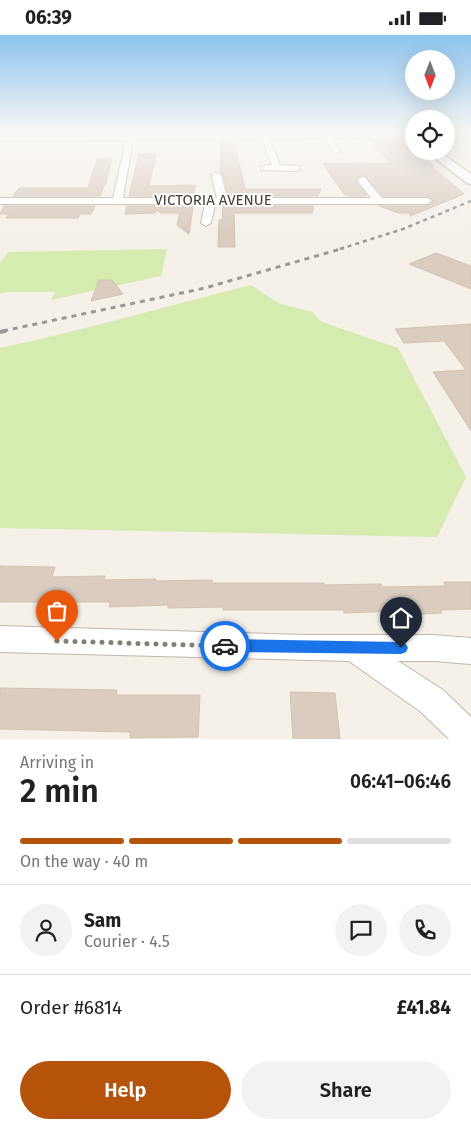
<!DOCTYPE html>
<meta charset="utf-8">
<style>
:root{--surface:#fff;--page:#f2f2f2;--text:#202124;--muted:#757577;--line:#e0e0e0;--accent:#b45309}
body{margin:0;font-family:"Fira Sans",sans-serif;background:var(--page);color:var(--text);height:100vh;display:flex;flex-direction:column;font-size:19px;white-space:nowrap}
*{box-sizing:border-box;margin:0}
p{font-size:16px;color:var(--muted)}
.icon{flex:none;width:28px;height:28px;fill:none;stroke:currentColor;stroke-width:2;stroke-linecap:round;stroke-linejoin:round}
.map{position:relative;height:704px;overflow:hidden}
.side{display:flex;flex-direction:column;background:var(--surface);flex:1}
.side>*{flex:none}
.needle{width:32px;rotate:180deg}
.buttons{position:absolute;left:405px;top:15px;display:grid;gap:10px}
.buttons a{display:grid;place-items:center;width:50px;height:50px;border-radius:50%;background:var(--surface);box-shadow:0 5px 20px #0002;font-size:25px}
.pin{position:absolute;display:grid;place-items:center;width:42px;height:42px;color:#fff;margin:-51px -21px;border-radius:50% 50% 50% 0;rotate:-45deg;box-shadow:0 0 5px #0007}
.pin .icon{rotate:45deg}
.courier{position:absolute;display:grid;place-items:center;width:50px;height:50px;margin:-25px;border:4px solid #1a73e8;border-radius:50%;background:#fff;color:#222;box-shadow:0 1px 6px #0007}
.headline em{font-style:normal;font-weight:600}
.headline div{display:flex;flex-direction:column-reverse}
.headline{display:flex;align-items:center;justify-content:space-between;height:85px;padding:0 20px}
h1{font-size:32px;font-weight:600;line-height:38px}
.bar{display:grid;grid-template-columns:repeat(4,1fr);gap:8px 5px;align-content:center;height:60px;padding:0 20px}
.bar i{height:6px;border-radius:4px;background:var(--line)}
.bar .current{background:var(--accent)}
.bar p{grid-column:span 4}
.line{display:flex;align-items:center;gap:12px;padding:0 20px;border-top:1px solid var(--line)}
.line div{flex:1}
.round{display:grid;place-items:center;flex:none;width:52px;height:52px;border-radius:26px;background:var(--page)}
.cta{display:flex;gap:10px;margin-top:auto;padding:10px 20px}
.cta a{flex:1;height:58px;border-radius:30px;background:var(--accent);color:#fff;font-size:20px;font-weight:600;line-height:58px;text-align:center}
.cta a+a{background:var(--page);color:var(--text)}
.status{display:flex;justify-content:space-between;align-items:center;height:35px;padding:0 25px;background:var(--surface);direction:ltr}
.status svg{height:14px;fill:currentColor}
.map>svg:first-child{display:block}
.green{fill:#d5ebaf}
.building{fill:#dacdc0;stroke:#d2c2b0}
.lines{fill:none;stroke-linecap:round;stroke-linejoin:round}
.minor-casing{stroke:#c1b7aa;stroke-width:2}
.tertiary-casing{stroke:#c1b7aa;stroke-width:3}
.minor{fill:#fff;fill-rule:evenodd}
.tertiary{fill:#fff;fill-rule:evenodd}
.rail-far2{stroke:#989898;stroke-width:2.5;stroke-dasharray:4 4;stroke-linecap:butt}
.rail-far1{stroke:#989898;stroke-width:3;stroke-dasharray:5 5;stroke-linecap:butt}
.rail{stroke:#989898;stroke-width:4;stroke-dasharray:6 6;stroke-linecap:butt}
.route{fill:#1a73e8}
.done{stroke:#857e74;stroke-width:5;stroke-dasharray:0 9}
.labels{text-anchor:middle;stroke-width:4;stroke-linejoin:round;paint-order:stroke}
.far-street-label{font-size:15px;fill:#494036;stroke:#fff}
</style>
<div class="status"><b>06:39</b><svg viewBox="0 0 49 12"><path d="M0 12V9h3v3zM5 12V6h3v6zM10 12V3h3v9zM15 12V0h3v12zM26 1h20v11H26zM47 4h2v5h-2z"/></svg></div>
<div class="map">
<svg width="471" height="704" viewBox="0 0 471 704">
<rect width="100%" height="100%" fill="#f5f0e8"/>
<path class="green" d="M167,214L161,241L51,265L55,257H5L0,259V228L8,217Z
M251,250L278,268L312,277L322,287L398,313L466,442L437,502L0,493V313C84,295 167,271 251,250Z"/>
<path class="building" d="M368,104H403L414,114V116H417L434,131H431L464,159L410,181V178H399L379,171H427L434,165L427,161H383L366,142L363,140L355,145L367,161H350L344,159L323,129L390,128Z
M221,106H234L245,154H321L318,161H228L223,140L220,137Z
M139,119H156L149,151L195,150L194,161H129Z
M112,123L106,147L100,161H13L19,153H88L97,124Z
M4,171H95L91,179H80L78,183H6L9,179H0Z
M127,171H193L189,199L177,190L180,178H161L157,175L155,178L125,179Z
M223,171H314L312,178H234L235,212H218L219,185H222Z
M436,218L471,231V254L409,229Z
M99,245H112L123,259L91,266Z
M471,289V396L433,337L466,335L444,306L404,308L395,294Z
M0,531L55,532L52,542L105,541L104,545L156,544V546L212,545V548H324V550L381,549L382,552L445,551L444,547H471V574L441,575L442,578L398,580L397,576L344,578V575H223V572L168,573V570L109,572L110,567H0Z
M0,653L117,655L116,660H200L198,702L130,703V697L0,694Z
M290,657L335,658L340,704H293Z"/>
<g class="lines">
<g class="minor-casing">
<path id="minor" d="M127,98H135L134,100L414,98V102L332,103L341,116L337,118H334L325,103L269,104L280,130L300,131V135L297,136L261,135V131L272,130L262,104L133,105L123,163H217L211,140L216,137L221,140L227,163H371L357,145L362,142L365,143L382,163H427L432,166L427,169H215L211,188L206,191L201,188L205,169H0V163H113L126,105L0,106V102L127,100Z
M446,98H471V100L446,101Z
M0,591L305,600H434L471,603V629L434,626H398L443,655L471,682V704H449L421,677L349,626L0,617Z"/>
</g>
<g class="tertiary-casing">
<path id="tertiary" d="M400,98L414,99V107Z
M426,116H438L471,139V149L467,148Z"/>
</g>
<use href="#minor" class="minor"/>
<use href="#tertiary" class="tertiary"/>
<path class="rail-far2" d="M340,214L403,194L471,166"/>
<path class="rail-far1" d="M3,296L205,253L344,213"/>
<path class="rail" d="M0,297L9,295"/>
</g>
<linearGradient id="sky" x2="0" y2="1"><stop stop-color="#8cc3ed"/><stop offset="0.5" stop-color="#faf8f5"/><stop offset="1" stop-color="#faf8f5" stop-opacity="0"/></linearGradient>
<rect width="471" height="196" fill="url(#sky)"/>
<path class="route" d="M225,604L401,607L406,609L408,613L406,617L401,619L225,617L221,615L219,611L221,606Z"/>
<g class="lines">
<path class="done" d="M57,606L225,611"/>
</g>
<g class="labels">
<g class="far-street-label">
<text x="213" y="170">VICTORIA AVENUE</text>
</g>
</g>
</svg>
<div class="buttons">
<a><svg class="needle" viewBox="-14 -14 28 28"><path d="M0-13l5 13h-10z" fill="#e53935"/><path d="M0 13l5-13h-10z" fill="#757577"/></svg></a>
<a><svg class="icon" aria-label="locate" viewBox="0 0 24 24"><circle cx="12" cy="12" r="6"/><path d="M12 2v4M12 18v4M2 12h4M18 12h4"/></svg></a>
</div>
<div class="pin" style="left:57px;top:606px;background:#ea580c"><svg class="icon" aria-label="bag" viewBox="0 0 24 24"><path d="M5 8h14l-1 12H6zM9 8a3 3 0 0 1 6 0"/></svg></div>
<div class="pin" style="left:401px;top:613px;background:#1f2937"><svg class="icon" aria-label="home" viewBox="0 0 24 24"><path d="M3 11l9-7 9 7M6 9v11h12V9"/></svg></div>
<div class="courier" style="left:225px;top:611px"><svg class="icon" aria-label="car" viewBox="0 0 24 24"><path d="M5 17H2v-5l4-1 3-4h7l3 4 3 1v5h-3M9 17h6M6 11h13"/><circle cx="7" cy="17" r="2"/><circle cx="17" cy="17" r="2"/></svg></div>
</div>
<section class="side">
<div class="headline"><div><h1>2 min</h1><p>Arriving in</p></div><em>06:41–06:46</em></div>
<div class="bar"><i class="current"></i><i class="current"></i><i class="current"></i><i></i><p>On the way · 40 m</p></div>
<div class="line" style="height:90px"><a class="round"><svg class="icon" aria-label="person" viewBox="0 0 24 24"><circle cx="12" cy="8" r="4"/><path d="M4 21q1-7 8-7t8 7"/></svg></a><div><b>Sam</b><p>Courier · 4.5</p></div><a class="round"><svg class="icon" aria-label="chat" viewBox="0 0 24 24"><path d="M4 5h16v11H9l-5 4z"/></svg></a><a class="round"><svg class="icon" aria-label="phone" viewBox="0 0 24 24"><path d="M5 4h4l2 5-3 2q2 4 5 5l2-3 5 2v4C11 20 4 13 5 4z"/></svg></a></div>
<div class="line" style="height:65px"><div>Order #6814</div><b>£41.84</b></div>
<div class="cta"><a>Help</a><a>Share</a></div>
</section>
